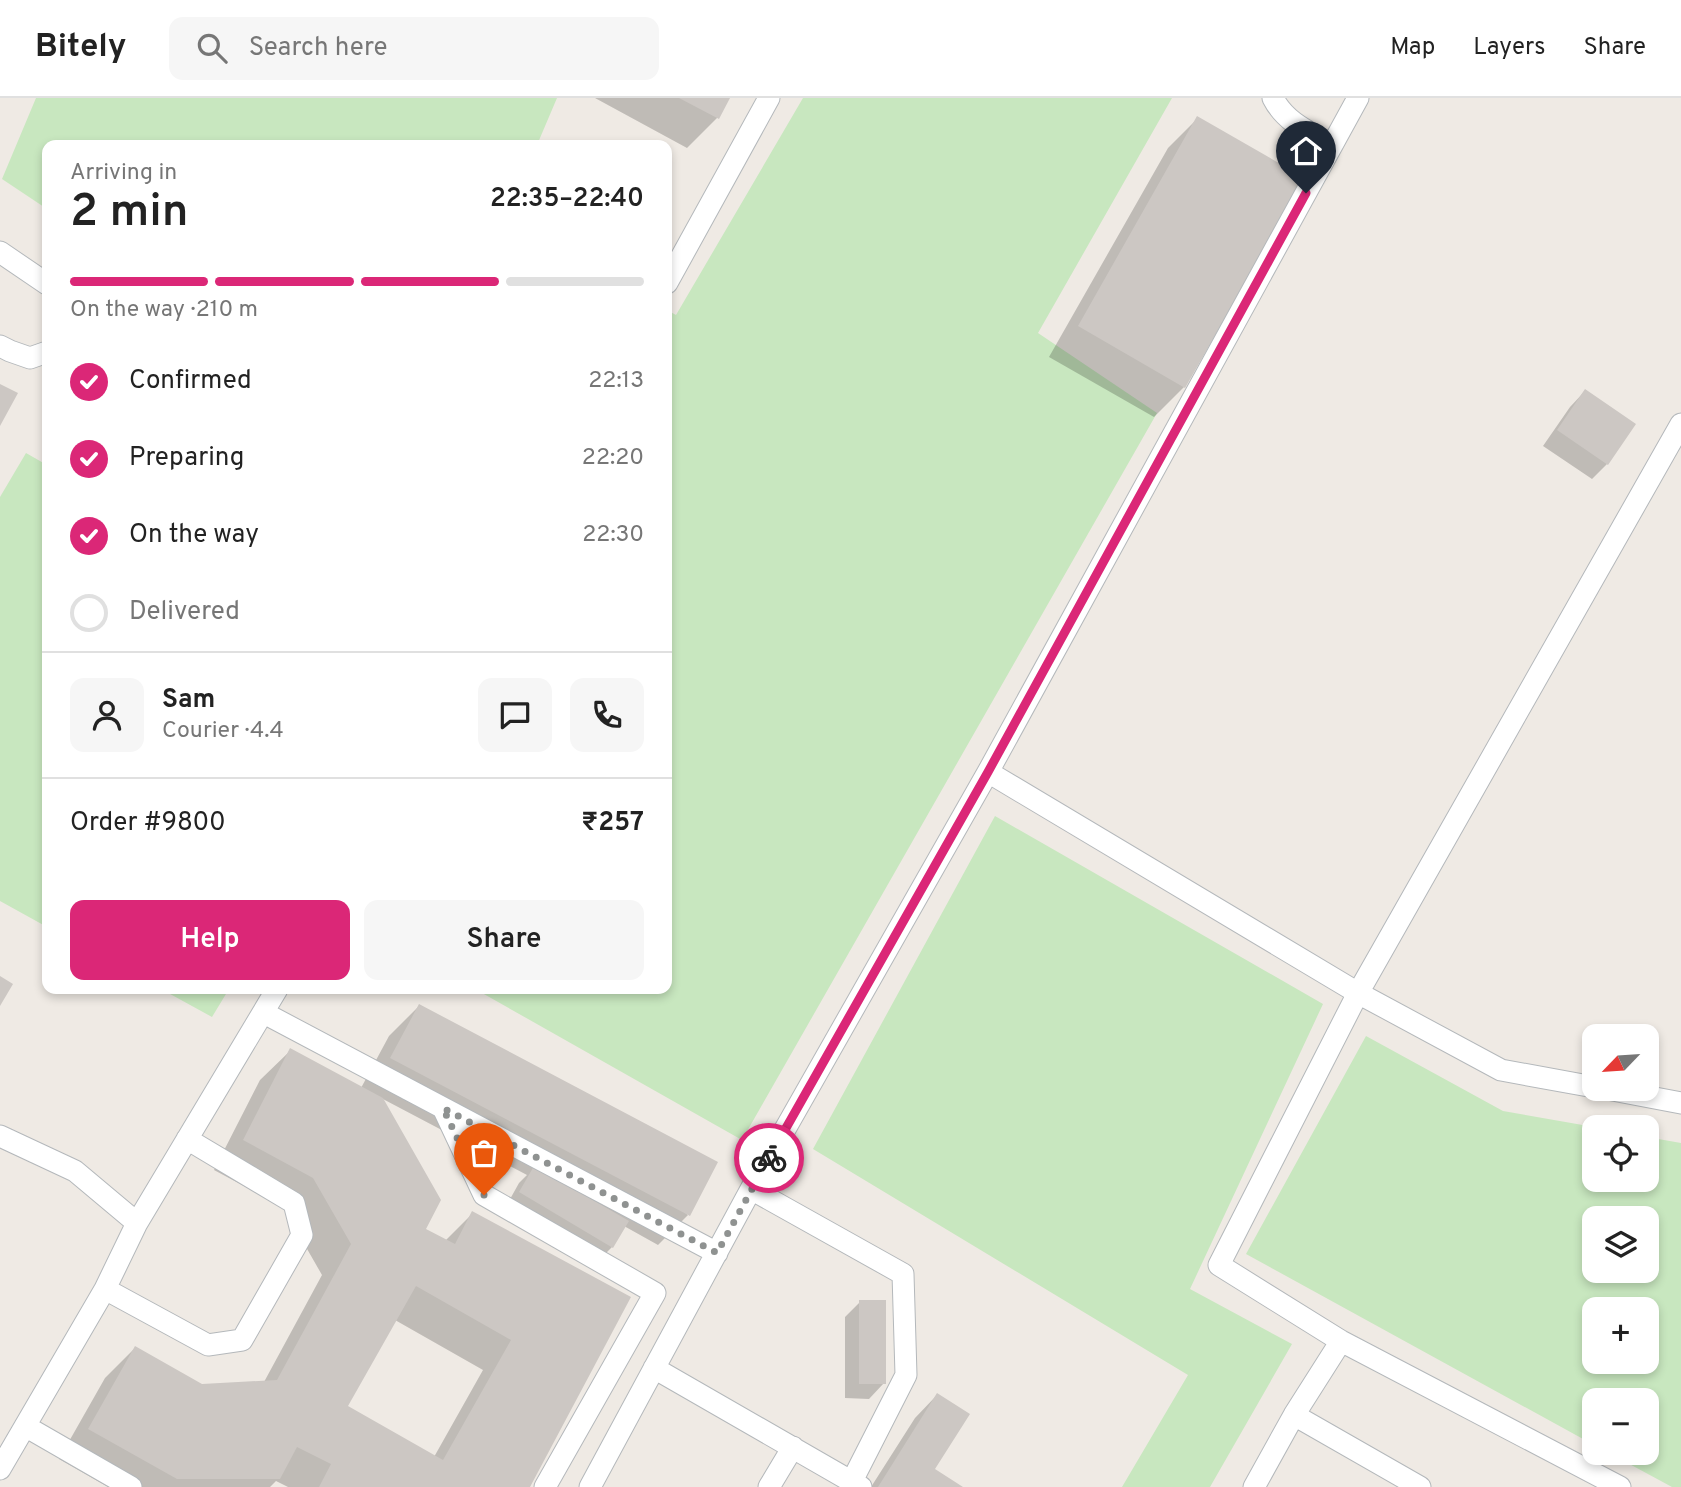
<!DOCTYPE html>
<meta charset="utf-8">
<style>
:root{--surface:#fff;--page:#f6f6f6;--text:#222;--muted:#767676;--line:#e0e0e0;--accent:#db2777}
body{margin:0;font-family:Overpass,sans-serif;background:var(--page);color:var(--text);height:100vh;display:flex;flex-direction:column;font-size:26px;white-space:nowrap}
*{box-sizing:border-box;margin:0}
p{font-size:23px;color:var(--muted)}
.icon{flex:none;width:38px;height:38px;fill:none;stroke:currentColor;stroke-width:2;stroke-linecap:round;stroke-linejoin:round}
.map{position:relative;flex:1;overflow:hidden}
.sheet{position:absolute;left:42px;top:42px;width:630px;height:854px;display:flex;flex-direction:column;background:var(--surface);border-radius:14px;box-shadow:0 4px 10px #0003}
.sheet>*{flex:none}
.needle{width:46px;rotate:245deg}
.tools{position:absolute;left:1582px;top:926px;display:grid;gap:14px}
.tools a{display:grid;place-items:center;width:77px;height:77px;border-radius:14px;background:var(--surface);box-shadow:0 4px 10px #0003;font-size:35px}
.pin{position:absolute;display:grid;place-items:center;width:60px;height:60px;color:#fff;margin:-72px -30px;border-radius:50% 50% 50% 0;rotate:-45deg;box-shadow:0 0 7px #0007}
.pin .icon{rotate:45deg}
.courier{position:absolute;display:grid;place-items:center;width:70px;height:70px;margin:-35px;border:5px solid #db2777;border-radius:50%;background:#fff;color:#222;box-shadow:0 2px 9px #0007}
.summary em{font-style:normal;font-weight:600}
.summary div{display:flex;flex-direction:column-reverse}
.summary{display:flex;align-items:center;justify-content:space-between;height:119px;padding:0 28px}
h1{font-size:46px;font-weight:600;line-height:52px}
.bar{display:grid;grid-template-columns:repeat(4,1fr);gap:10px 7px;align-content:center;height:84px;padding:0 28px}
.bar i{height:9px;border-radius:5px;background:var(--line)}
.bar .selected{background:var(--accent)}
.bar p{grid-column:span 4}
.line{display:flex;align-items:center;gap:18px;padding:0 28px;border-top:2px solid var(--line)}
.line div{flex:1}
.round{display:grid;place-items:center;flex:none;width:74px;height:74px;border-radius:14px;background:var(--page)}
ol{padding:0 28px;list-style:none}
li{display:flex;align-items:center;gap:21px;height:77px}
li p{margin-inline-start:auto}
li .icon{padding:7px;border-radius:50%;background:var(--accent);color:#fff;stroke-width:4}
li:last-child{color:var(--muted)}
li i{width:38px;height:38px;border:4px solid var(--line);border-radius:50%}
.cta{display:flex;gap:14px;margin-top:auto;padding:14px 28px}
.cta a{flex:1;height:80px;border-radius:14px;background:var(--accent);color:#fff;font-size:28px;font-weight:600;line-height:80px;text-align:center}
.cta a+a{background:var(--page);color:var(--text)}
header{display:flex;align-items:center;gap:42px;box-sizing:border-box;height:98px;padding:0 35px;background:var(--surface);border-bottom:2px solid var(--line)}
header strong{font-size:33px}
nav{display:flex;gap:38px;margin-inline-start:auto;font-size:24px}
.search{width:490px;height:63px;background:var(--page);display:flex;align-items:center;gap:18px;box-sizing:border-box;padding:0 24px;border-radius:14px;color:var(--muted);font-size:26px}
.map>svg:first-child{display:block}
.green{fill:#c8e7bf;fill-rule:evenodd}
.shadow{fill:#0003;fill-rule:evenodd}
.building{fill:#ccc7c3;fill-rule:evenodd}
.lines{fill:none;stroke-linecap:round;stroke-linejoin:round}
.service-casing{stroke:#b4b8bb;stroke-width:23}
.service{stroke:#fff;stroke-width:21}
.done{stroke:#8f9291;stroke-width:7;stroke-dasharray:0 12.6}
.route{stroke:#db2777;stroke-width:9}
</style>
<header>
<strong>Bitely</strong>
<div class="search"><svg class="icon" aria-label="search" viewBox="0 0 24 24"><circle cx="10" cy="10" r="6"/><path d="M15 15l6 6"/></svg>Search here</div>
<nav><a>Map</a><a>Layers</a><a>Share</a></nav>
</header>
<div class="map">
<svg width="1681" height="1389" viewBox="0 0 1681 1389">
<rect width="100%" height="100%" fill="#efeae4"/>
<path class="green" d="M36,0H557L537,47H47V111L2,81Z
M803,0H1172L1038,235L1157,315L742,1042L475,891H667V212L676,217Z
M26,355L47,367V829L0,803V399Z
M995,718L1323,906L1190,1191L1292,1246L1210,1389H1122L1188,1277L813,1051Z
M161,891H229L212,919Z
M1366,938L1503,1013L1594,1029V1082H1647V1039L1681,1045V1389H1672L1609,1355L1647,1354V1302H1594V1347L1246,1156ZM1647,1120V1172H1594V1120ZM1647,1211V1264H1594V1211Z"/>
<path class="shadow" d="M595,0H728L717,20L687,50Z
M1198,20L1184,289L1154,319L1049,259L1168,50Z
M1585,293L1607,366L1592,381L1543,348L1570,309Z
M419,908L688,1117L658,1147L624,1128L612,1149L597,1164L505,1110L519,1085L527,1077L381,1000L423,1131L445,1143L473,1115L629,1199L528,1389H288L276,1383L270,1389H108L59,1361L105,1280L135,1250L202,1288L264,1284L322,1177L283,1109L214,1072L260,982L290,953L361,990L389,938ZM395,1222L483,1272L434,1359L346,1309Z
M860,1204L884,1285L869,1301L845,1300V1219Z
M937,1297L932,1371L959,1389H871L915,1320Z"/>
<path class="building" d="M679,0H730L719,21Z
M1197,18L1305,80L1185,290L1078,228Z
M0,286L18,295L0,328Z
M1585,291L1636,326L1608,367L1557,332Z
M0,878L13,886L0,908Z
M419,906L718,1064L690,1118L390,960Z
M290,950L383,1000L441,1102L426,1131L455,1146L472,1113L631,1199L530,1389H319L331,1366L297,1349L280,1381H177L88,1331L135,1248L202,1286L277,1282L351,1146L313,1080L243,1042ZM416,1188L511,1242L443,1362L348,1308Z
M534,1068L629,1123L613,1150L519,1094Z
M859,1202H886V1286H859Z
M937,1295L970,1316L935,1371L963,1389H878Z"/>
<g class="lines">
<g class="service-casing">
<path id="service" d="M1273,0C1285,24 1309,34 1332,47
M0,154L47,186
M667,185L769,0
M0,248L10,253L30,260L47,254
M988,674L1358,895L1501,972L1594,989
M264,915L717,1155
M1602,990L1681,1005
M443,1010L484,1097L655,1195L545,1389
M0,1038L75,1073L137,1125
M751,1091L903,1176L906,1277L852,1383
M105,1191L208,1247L242,1242L302,1137L294,1105L187,1041
M654,1270L861,1389
M1294,1317L1420,1389
M25,1328L131,1389
M0,1371L105,1191L137,1125L277,891
M590,1389L751,1091L988,674L1358,0
M769,1389L793,1349
M1254,1389L1294,1317L1341,1243
M1620,1389L1341,1243L1219,1167L1358,895L1681,326"/>
</g>
<use href="#service" class="service"/>
</g>
<g class="lines">
<path class="done" d="M484,1097L443,1010L717,1155L769,1060"/>
<path class="route" d="M769,1060L988,674L1306,95"/>
</g>
</svg>
<div class="tools">
<a><svg class="needle" viewBox="-14 -14 28 28"><path d="M0-13l5 13h-10z" fill="#e53935"/><path d="M0 13l5-13h-10z" fill="#767676"/></svg></a>
<a><svg class="icon" aria-label="locate" viewBox="0 0 24 24"><circle cx="12" cy="12" r="6"/><path d="M12 2v4M12 18v4M2 12h4M18 12h4"/></svg></a>
<a><svg class="icon" aria-label="layers" viewBox="0 0 24 24"><path d="M12 4l9 5-9 5-9-5zM3 14l9 5 9-5"/></svg></a>
<a>+</a>
<a>−</a>
</div>
<div class="pin" style="left:484px;top:1097px;background:#ea580c"><svg class="icon" aria-label="bag" viewBox="0 0 24 24"><path d="M5 8h14l-1 12H6zM9 8a3 3 0 0 1 6 0"/></svg></div>
<div class="pin" style="left:1306px;top:95px;background:#1f2937"><svg class="icon" aria-label="home" viewBox="0 0 24 24"><path d="M3 11l9-7 9 7M6 9v11h12V9"/></svg></div>
<div class="courier" style="left:769px;top:1060px"><svg class="icon" aria-label="bike" viewBox="0 0 24 24"><circle cx="6" cy="16" r="4"/><circle cx="18" cy="16" r="4"/><path d="M6 16l4-8h5l3 8M10 8l3 8H6M13 5h3"/></svg></div>
<section class="sheet">
<div class="summary"><div><h1>2 min</h1><p>Arriving in</p></div><em>22:35–22:40</em></div>
<div class="bar"><i class="selected"></i><i class="selected"></i><i class="selected"></i><i></i><p>On the way · 210 m</p></div>
<ol>
<li><svg class="icon" aria-label="check" viewBox="0 0 24 24"><path d="M5 12l5 5 9-10"/></svg>Confirmed<p>22:13</p></li>
<li><svg class="icon" aria-label="check" viewBox="0 0 24 24"><path d="M5 12l5 5 9-10"/></svg>Preparing<p>22:20</p></li>
<li><svg class="icon" aria-label="check" viewBox="0 0 24 24"><path d="M5 12l5 5 9-10"/></svg>On the way<p>22:30</p></li>
<li><i></i>Delivered</li>
</ol>
<div class="line" style="height:126px"><a class="round"><svg class="icon" aria-label="person" viewBox="0 0 24 24"><circle cx="12" cy="8" r="4"/><path d="M4 21q1-7 8-7t8 7"/></svg></a><div><b>Sam</b><p>Courier · 4.4</p></div><a class="round"><svg class="icon" aria-label="chat" viewBox="0 0 24 24"><path d="M4 5h16v11H9l-5 4z"/></svg></a><a class="round"><svg class="icon" aria-label="phone" viewBox="0 0 24 24"><path d="M5 4h4l2 5-3 2q2 4 5 5l2-3 5 2v4C11 20 4 13 5 4z"/></svg></a></div>
<div class="line" style="height:91px"><div>Order #9800</div><b>₹257</b></div>
<div class="cta"><a>Help</a><a>Share</a></div>
</section>
</div>
